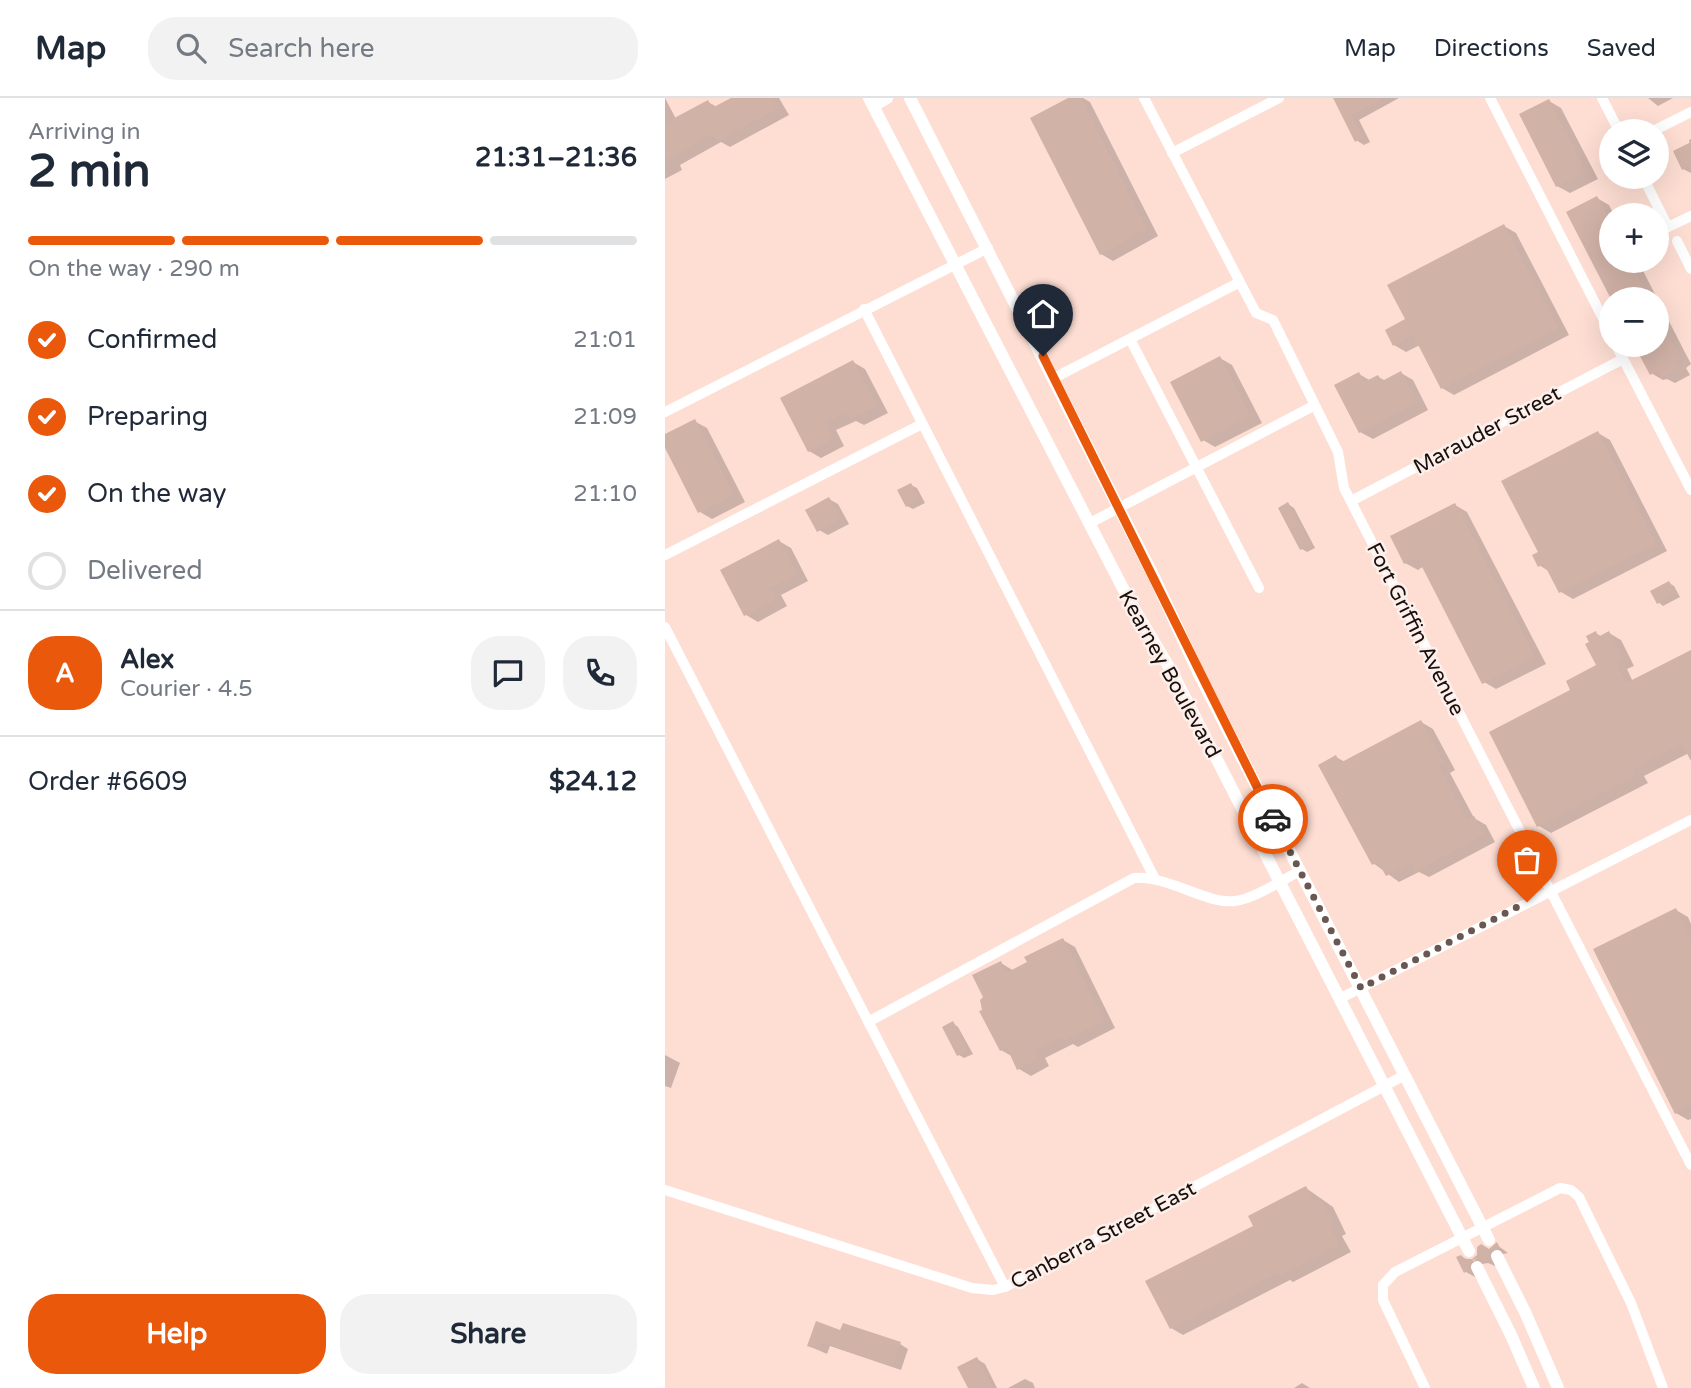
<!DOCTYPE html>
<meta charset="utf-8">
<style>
:root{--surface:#fff;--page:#f2f2f3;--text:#1f2937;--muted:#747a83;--line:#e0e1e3;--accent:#ea580c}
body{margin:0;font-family:"Varela Round",sans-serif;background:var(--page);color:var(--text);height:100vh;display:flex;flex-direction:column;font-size:26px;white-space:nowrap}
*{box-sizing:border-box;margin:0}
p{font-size:23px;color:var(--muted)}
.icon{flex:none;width:38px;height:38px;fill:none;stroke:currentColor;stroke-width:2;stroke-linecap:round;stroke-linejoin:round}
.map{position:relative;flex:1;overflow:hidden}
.sheet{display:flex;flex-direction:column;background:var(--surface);width:665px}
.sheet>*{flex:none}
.tools{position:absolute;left:934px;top:21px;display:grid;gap:14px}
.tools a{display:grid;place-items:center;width:70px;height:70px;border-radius:50%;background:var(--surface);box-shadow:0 7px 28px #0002;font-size:35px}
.pin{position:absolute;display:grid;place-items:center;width:60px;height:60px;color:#fff;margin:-72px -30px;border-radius:50% 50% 50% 0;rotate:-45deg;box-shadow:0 0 7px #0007}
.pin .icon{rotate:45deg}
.courier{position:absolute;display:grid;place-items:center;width:70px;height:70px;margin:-35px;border:5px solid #ea580c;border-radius:50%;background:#fff;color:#222;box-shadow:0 2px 9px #0007}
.head em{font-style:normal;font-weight:700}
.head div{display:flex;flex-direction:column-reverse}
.head{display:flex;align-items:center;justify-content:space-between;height:119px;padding:0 28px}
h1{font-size:46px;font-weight:700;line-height:52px}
.bar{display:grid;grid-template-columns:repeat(4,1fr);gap:10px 7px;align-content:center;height:84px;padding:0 28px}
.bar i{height:9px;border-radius:5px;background:var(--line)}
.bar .active{background:var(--accent)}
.bar p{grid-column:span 4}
.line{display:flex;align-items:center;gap:18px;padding:0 28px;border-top:2px solid var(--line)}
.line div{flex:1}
.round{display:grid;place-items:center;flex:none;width:74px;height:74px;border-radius:28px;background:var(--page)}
ol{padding:0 28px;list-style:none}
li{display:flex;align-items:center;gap:21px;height:77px}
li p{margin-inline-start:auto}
li .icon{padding:7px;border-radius:50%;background:var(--accent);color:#fff;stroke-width:4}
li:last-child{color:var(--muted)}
li i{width:38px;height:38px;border:4px solid var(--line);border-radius:50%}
.button{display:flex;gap:14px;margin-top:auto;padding:14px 28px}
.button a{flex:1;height:80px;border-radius:28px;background:var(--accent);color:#fff;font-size:28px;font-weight:700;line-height:80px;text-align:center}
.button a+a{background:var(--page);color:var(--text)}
header{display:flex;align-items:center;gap:42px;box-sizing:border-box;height:98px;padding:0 35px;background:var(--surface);border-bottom:2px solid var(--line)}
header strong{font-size:33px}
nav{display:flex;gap:38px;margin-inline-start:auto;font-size:24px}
.search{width:490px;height:63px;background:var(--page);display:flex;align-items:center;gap:18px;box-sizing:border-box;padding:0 24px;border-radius:28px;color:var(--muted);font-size:26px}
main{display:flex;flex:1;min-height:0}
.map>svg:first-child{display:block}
.shadow{fill:#0003}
.building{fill:#d1b2a7}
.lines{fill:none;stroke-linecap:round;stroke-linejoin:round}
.minor{stroke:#fff;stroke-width:10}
.tertiary{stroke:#fff;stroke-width:12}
.done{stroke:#695751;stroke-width:7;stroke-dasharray:0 12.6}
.route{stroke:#ea580c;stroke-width:9}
.labels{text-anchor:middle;stroke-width:5;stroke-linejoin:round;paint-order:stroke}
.street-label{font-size:21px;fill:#190f0b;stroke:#fdf0ec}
</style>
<header>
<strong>Map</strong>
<div class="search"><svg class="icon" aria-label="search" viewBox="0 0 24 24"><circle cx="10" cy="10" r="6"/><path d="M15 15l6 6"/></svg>Search here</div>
<nav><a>Map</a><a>Directions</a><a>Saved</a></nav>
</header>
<main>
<section class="sheet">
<div class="head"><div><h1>2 min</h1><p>Arriving in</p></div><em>21:31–21:36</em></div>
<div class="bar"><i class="active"></i><i class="active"></i><i class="active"></i><i></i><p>On the way · 290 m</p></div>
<ol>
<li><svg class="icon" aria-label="check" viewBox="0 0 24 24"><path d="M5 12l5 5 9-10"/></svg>Confirmed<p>21:01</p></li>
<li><svg class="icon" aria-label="check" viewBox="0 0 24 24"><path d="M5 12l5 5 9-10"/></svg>Preparing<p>21:09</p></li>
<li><svg class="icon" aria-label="check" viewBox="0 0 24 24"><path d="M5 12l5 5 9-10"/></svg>On the way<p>21:10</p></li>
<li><i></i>Delivered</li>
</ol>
<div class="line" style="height:126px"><b class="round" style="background:var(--accent);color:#fff">A</b><div><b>Alex</b><p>Courier · 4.5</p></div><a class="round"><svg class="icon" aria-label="chat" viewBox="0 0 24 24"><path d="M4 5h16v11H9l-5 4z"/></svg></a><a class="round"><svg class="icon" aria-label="phone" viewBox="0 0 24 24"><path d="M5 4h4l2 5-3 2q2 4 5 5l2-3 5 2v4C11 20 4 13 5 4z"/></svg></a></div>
<div class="line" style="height:91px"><div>Order #6609</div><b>$24.12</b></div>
<div class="button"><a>Help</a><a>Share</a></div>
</section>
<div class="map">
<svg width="1026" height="1290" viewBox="0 0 1026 1290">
<rect width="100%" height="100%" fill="#feded3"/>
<path class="shadow" d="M0,0L11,21L43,4L52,9L69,0H114L124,17L65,49L56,44L15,67L17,72L0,81Z
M407,0H418L425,4L493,138L448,163L436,156Z
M670,0H734L694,22L705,44L699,47L691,42Z
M983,0H1008L993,8Z
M884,3L896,10L933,81L905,95L892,88Z
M1026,41V75L1018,71L1025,46L1024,42Z
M932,100L944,107L949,117H947V163H973L1026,266L1021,270L1025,277L1010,285L1002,281L998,282L986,275L971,247H992V201H948Z
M839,128L851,135L904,237L789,297L777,290L755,247L741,254L729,247L743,222Z
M555,260L567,267L597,325L550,349L538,342Z
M188,264L200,271L223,315L199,327L191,323L171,332L179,348L156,360L144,353Z
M736,275L748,282L763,312L708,341L695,334L694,276L706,283L713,279L721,283Z
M29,323L42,330L80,404L47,421L35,414L0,347V338Z
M933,335L945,342L1002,453L908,501L896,494L885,474L874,467L875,454Z
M246,387L252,390L260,405L248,411L242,408Z
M164,401L173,406L184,426L163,437L154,432Z
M623,406L629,410L650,450L642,454L637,451Z
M790,407L802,414L881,566L831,591L819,584L759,468L753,472L740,465Z
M114,443L126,450L143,483L116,497L122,508L93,524L81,517Z
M1004,485L1009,488L1015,499L998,508L993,504Z
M931,535L937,539L944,535L956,542L969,568L962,571L968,584L1026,554V658L1024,655L979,678L983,685L886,735L874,728L908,593L933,568Z
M756,624L768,631L790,672L785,675L809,720L821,727L830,744L764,779L754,774L734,784L708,765L671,659L680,664Z
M1011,812L1023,819L1026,826V1021L1023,1022L1011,1015Z
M398,842L410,849L450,930L413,949L408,946L380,960L384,968L366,978L354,971L348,959L336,952V865L349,873Z
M288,925L293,929L308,956L299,960L294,957Z
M0,957L15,965L6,990L0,988Z
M641,1090L668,1109L681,1136L677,1138L686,1154L628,1184L625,1182L518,1237L506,1230L591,1129Z
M832,1147L843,1155L834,1157L833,1167L830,1168L823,1165L817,1166L810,1179L801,1174L796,1159L808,1163Z
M177,1234L235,1246L243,1251L236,1272L165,1248L162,1256L144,1248Z
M312,1261L320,1266L332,1290H305Z
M360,1281L368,1285L370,1290H343Z
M637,1285L645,1290H629Z"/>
<path class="building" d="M66,0H107L113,10L52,44L48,36L0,63V25L43,2L47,10Z
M403,0H416L482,131L435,157L365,20Z
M668,0H719L687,17L698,39L690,44Z
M884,1L921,74L891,89L854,16Z
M1026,44V67L1017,72L1008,53Z
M932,98L947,127V163H965L985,201L947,203L901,114Z
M839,126L893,230L776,291L748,237L728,248L720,232L740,221L722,187Z
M992,215L1016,260L1010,263L1014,270L996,279L993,273L985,277L969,247H992Z
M555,258L585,318L536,344L505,284Z
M188,262L212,308L185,321L182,314L160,325L168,341L143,354L115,300Z
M736,273L752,305L694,335L669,287L694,274L699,284L713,277L717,283Z
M30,321L69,397L33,415L0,350V336Z
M933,333L991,446L894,495L879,466L873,469L867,457L873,454L836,383Z
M246,385L255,401L241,409L232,392Z
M164,399L176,421L152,434L140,412Z
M623,404L646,447L635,452L613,410Z
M790,405L870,559L817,586L752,459L739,466L725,438Z
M114,441L132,476L105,490L111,501L79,518L55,472Z
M1004,483L1011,495L992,506L985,493Z
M931,533L933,539L944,533L958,561L951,564L961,585L1026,552V663L1017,646L968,671L972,678L872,729L824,634L905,592L901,583L931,567L920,546L924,544L921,538Z
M756,622L779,665L774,668L802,721L809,718L819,737L750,774L746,765L721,778L713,764L707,767L653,667L671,657L675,665Z
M1011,810L1026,841V1008L1010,1016L928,851Z
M398,840L439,923L399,943L397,939L369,953L373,961L352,972L342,950L335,953L314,913L317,912L315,902L318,899L307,877L336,863L341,875L362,864L359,859Z
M288,923L303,953L292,958L277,929Z
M641,1088L649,1104L656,1100L670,1129L666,1131L675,1147L614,1178L613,1175L505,1231L480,1183L588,1128L583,1118Z
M832,1144L835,1150L825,1153L824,1162L819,1165L813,1160L808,1162L803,1168L804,1172L799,1175L791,1159L796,1157L800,1161H807L812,1157V1149L816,1146L824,1151Z
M151,1223L175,1232L178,1225L236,1244L228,1268L157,1245L154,1252L142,1248Z
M312,1259L328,1290H303L292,1269Z"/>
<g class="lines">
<path class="minor" d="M479,0L591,215L608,222L673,354L679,390L1026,1067
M825,0L947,238
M937,0L954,33
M988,33L1026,14
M507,55L614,0
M978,79L1003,129L1026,118
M1012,143L1026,171
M199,211L490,781
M465,241L594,490
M951,247L1026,392
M389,280L575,184
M0,314L323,150
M686,403L958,261
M425,425L650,307
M0,457L257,326
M0,529L340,1189
M676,900L1026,722
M203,924L469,780C503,777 542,807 570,803C589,801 617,782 635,773
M0,1092L307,1190L328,1192L340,1189L740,977
M760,1290L718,1202V1187L730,1174L895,1090L906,1092L914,1099L966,1205L998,1290"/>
<path class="tertiary" d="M204,0L464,502L507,574L804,1153
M245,0L490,481L534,576L824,1142
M208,8L222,0
M832,1158L860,1214L893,1290
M812,1169L846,1237L869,1290"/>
</g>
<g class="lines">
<path class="done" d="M608,721L696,890L862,804"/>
<path class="route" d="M378,258L608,721"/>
</g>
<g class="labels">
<g class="street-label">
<text transform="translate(822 332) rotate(-28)" y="7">Marauder Street</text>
<text transform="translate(751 531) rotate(63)" y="7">Fort Griffin Avenue</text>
<text transform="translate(505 576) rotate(61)" y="7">Kearney Boulevard</text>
<text transform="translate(438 1137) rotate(-28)" y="7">Canberra Street East</text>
</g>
</g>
</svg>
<div class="tools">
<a><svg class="icon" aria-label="layers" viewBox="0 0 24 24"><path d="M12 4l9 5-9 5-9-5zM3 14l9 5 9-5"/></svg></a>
<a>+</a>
<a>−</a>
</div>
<div class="pin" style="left:862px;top:804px;background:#ea580c"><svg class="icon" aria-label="bag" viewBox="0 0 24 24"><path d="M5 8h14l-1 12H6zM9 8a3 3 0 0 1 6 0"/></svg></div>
<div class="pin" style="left:378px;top:258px;background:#1f2937"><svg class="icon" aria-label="home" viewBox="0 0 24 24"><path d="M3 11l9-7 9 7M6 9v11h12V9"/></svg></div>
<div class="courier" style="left:608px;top:721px"><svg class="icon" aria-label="car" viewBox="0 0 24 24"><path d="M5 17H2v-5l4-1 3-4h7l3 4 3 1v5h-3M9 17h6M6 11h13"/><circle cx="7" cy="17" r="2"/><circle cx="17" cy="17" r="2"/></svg></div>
</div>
</main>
